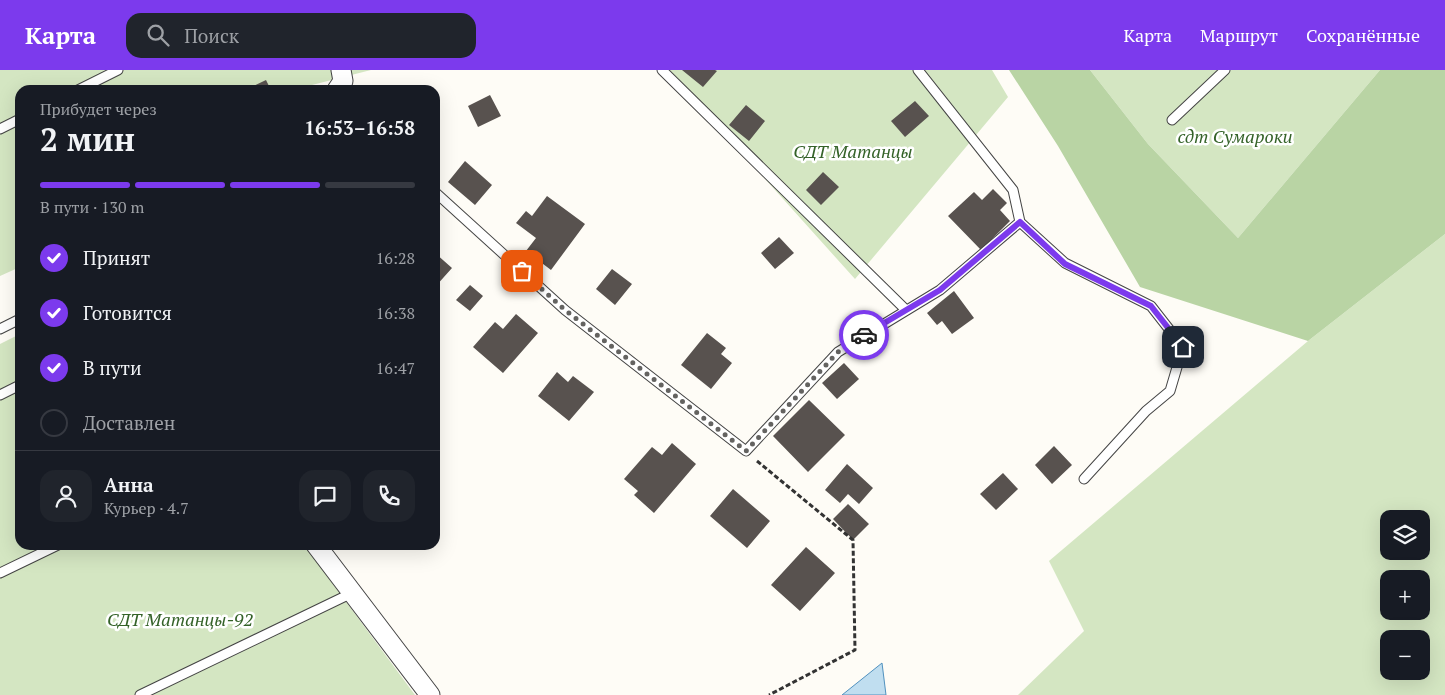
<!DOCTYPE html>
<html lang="ru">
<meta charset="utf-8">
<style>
:root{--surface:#171b24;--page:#20242c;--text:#f1f3f6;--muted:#9ea1a6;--line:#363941;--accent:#7c3aed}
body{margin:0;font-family:"PT Serif",serif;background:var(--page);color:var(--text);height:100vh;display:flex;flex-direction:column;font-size:19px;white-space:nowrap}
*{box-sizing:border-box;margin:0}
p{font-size:16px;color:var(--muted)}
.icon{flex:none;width:28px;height:28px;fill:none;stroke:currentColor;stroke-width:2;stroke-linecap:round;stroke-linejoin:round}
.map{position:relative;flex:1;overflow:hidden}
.drawer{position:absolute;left:15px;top:15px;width:425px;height:465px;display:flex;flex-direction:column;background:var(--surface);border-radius:15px;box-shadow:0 5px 20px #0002}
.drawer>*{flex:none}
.controls{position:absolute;left:1380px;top:440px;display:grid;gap:10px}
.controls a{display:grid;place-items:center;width:50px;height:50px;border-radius:10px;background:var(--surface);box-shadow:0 5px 20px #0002;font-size:25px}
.pin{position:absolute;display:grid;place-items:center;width:42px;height:42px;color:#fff;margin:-21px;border-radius:10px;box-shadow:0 2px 8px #0006}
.courier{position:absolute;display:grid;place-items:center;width:50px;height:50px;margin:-25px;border:4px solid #7c3aed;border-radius:50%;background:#fff;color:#222;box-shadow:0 1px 6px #0007}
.summary em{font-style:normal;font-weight:700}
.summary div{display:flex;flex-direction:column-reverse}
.summary{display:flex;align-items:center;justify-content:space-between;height:85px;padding:0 25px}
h1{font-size:32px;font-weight:700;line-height:38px}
.bar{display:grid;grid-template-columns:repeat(4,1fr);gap:8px 5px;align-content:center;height:60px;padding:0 25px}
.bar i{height:6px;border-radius:4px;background:var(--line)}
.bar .on{background:var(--accent)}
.bar p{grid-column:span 4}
.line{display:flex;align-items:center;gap:12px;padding:0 25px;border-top:1px solid var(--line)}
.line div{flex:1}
.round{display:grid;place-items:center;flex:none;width:52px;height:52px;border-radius:15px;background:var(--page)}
ol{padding:0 25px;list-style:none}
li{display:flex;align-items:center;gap:15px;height:55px}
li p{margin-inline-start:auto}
li .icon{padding:5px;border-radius:50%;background:var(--accent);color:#fff;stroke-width:4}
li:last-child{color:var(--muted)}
li i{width:28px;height:28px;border:2px solid var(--line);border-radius:50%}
header{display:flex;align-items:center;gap:30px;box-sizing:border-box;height:70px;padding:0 25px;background:var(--accent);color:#fff}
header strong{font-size:24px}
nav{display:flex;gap:28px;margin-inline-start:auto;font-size:18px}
.search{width:350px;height:45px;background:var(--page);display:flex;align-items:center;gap:12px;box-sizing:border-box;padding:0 18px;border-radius:15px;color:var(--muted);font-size:19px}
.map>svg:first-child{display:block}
.green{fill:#d4e6c2;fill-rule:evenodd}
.forest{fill:#b9d4a4}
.water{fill:#c0def0;stroke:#5091be}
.building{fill:#58524f}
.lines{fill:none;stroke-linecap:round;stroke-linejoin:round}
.service-casing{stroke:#444;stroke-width:11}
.minor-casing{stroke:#444;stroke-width:21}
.path{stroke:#333;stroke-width:3;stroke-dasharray:5 2.5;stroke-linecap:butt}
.service{stroke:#fff;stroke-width:9}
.minor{stroke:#fff;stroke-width:19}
.done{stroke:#646361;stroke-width:5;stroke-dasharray:0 9}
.route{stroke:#7c3aed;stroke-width:6}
.labels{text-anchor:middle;stroke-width:5;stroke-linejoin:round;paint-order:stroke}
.park-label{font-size:18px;font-style:italic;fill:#346228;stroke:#fff}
</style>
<header>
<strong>Карта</strong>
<div class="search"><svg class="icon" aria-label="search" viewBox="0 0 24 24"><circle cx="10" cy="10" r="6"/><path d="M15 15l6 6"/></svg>Поиск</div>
<nav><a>Карта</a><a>Маршрут</a><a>Сохранённые</a></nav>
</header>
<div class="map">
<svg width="1445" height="625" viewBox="0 0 1445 625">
<rect width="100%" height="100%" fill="#fefcf6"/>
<path class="green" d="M0,0H371L312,15L306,20H20V197L0,206Z
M667,0H992L1008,27L855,209Z
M1090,0H1380L1238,168L1148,74Z
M1445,164V625H1018L1084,561L1049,491L1308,271ZM1389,449H1421V481H1389ZM1389,509H1421V541H1389ZM1389,569H1421V601H1389Z
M20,264V475H304L415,625H0V274Z"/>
<path class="forest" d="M1009,0H1090L1148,74L1238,168L1380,0H1445V164L1308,271L1140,217L1058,76Z"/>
<path class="water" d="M882,593L886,625H842Z"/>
<path class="building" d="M682,0H715L717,1L703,17Z
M266,10L271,20H245Z
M490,25L501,46L478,57L468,36Z
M915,31L929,46L905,67L891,51Z
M746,35L765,51L749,71L729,55Z
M465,91L492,115L475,135L448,112Z
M823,102L839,117L821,135L806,120Z
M993,119L1007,133L1000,140L1010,151L981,180L948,146L974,122L982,130Z
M547,126L585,154L551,200L526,181L536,168L516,153L526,141L532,146Z
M779,167L794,183L775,199L761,183Z
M435,183L452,198L435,217Z
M612,199L632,214L615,235L596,219Z
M470,215L483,226L470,241L456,230Z
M954,221L974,248L952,264L942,251L937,255L927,243Z
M516,244L538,263L503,303L473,277L495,252L503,259Z
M707,263L726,278L721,284L732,293L711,319L681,295Z
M844,293L859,309L837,329L822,313Z
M557,302L568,312L573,306L594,322L569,351L538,326Z
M809,330L845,365L808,402L773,366Z
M672,373L696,394L654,443L634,425L638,421L624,409L652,377L662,385Z
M1054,376L1072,395L1052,414L1035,395Z
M847,394L873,418L859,434L848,424L840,433L825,420Z
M1003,403L1018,419L996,440L980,424Z
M733,419L770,451L747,478L710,446Z
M848,434L869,454L853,470L833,449Z
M806,477L835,503L800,541L771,515Z"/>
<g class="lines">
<g class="service-casing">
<path id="service" d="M662,0L906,240
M918,0L1013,120L1020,152L1065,193L1151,236L1183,277L1170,321L1146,341L1084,409
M78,20L118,0
M1172,50L1225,0
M0,59L20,49
M435,122L565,240L746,381L838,282L940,220L1020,152
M0,259L20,249
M0,325L20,315
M0,503L58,475
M140,625L352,523"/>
</g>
<g class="minor-casing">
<path id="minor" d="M337,20L343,11L341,0
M316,475L430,625"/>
</g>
<path class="path" d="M757,391L853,470L855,580L769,625"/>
<use href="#service" class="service"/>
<use href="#minor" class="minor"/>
</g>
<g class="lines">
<path class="done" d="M522,201L565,240L746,381L838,282L864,265"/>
<path class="route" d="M864,265L940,220L1020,152L1065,194L1151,236L1183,277"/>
</g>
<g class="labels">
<g class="park-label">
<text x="1235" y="73">сдт Сумароки</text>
<text x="853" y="88">СДТ Матанцы</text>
<text x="180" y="556">СДТ Матанцы-92</text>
</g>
</g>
</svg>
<div class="controls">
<a><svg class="icon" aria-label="layers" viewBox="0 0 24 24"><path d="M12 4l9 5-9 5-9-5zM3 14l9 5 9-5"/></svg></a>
<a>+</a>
<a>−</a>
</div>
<div class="pin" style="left:522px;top:201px;background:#ea580c"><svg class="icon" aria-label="bag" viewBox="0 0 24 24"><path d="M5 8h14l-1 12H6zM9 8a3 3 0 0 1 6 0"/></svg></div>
<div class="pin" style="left:1183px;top:277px;background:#1f2937"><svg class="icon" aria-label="home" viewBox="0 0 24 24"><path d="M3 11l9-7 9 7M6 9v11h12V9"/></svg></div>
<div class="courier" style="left:864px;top:265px"><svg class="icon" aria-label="car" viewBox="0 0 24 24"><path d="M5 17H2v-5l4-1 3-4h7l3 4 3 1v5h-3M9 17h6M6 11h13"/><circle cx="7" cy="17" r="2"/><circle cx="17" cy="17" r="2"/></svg></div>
<section class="drawer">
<div class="summary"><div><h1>2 мин</h1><p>Прибудет через</p></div><em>16:53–16:58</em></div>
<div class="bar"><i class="on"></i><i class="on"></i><i class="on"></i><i></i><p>В пути · 130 m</p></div>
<ol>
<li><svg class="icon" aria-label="check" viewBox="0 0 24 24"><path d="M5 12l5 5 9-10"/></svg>Принят<p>16:28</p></li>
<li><svg class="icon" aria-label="check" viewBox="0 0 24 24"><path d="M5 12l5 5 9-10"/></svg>Готовится<p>16:38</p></li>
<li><svg class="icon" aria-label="check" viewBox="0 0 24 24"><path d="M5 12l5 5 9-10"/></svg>В пути<p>16:47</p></li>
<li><i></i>Доставлен</li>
</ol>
<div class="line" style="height:90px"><a class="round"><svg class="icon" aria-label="person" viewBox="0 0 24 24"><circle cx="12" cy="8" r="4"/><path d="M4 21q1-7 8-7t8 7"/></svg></a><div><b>Анна</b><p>Курьер · 4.7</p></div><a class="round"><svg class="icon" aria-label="chat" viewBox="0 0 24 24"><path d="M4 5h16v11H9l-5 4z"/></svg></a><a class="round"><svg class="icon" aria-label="phone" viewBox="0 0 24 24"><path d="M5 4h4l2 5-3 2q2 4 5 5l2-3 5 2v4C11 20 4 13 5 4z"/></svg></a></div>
</section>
</div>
